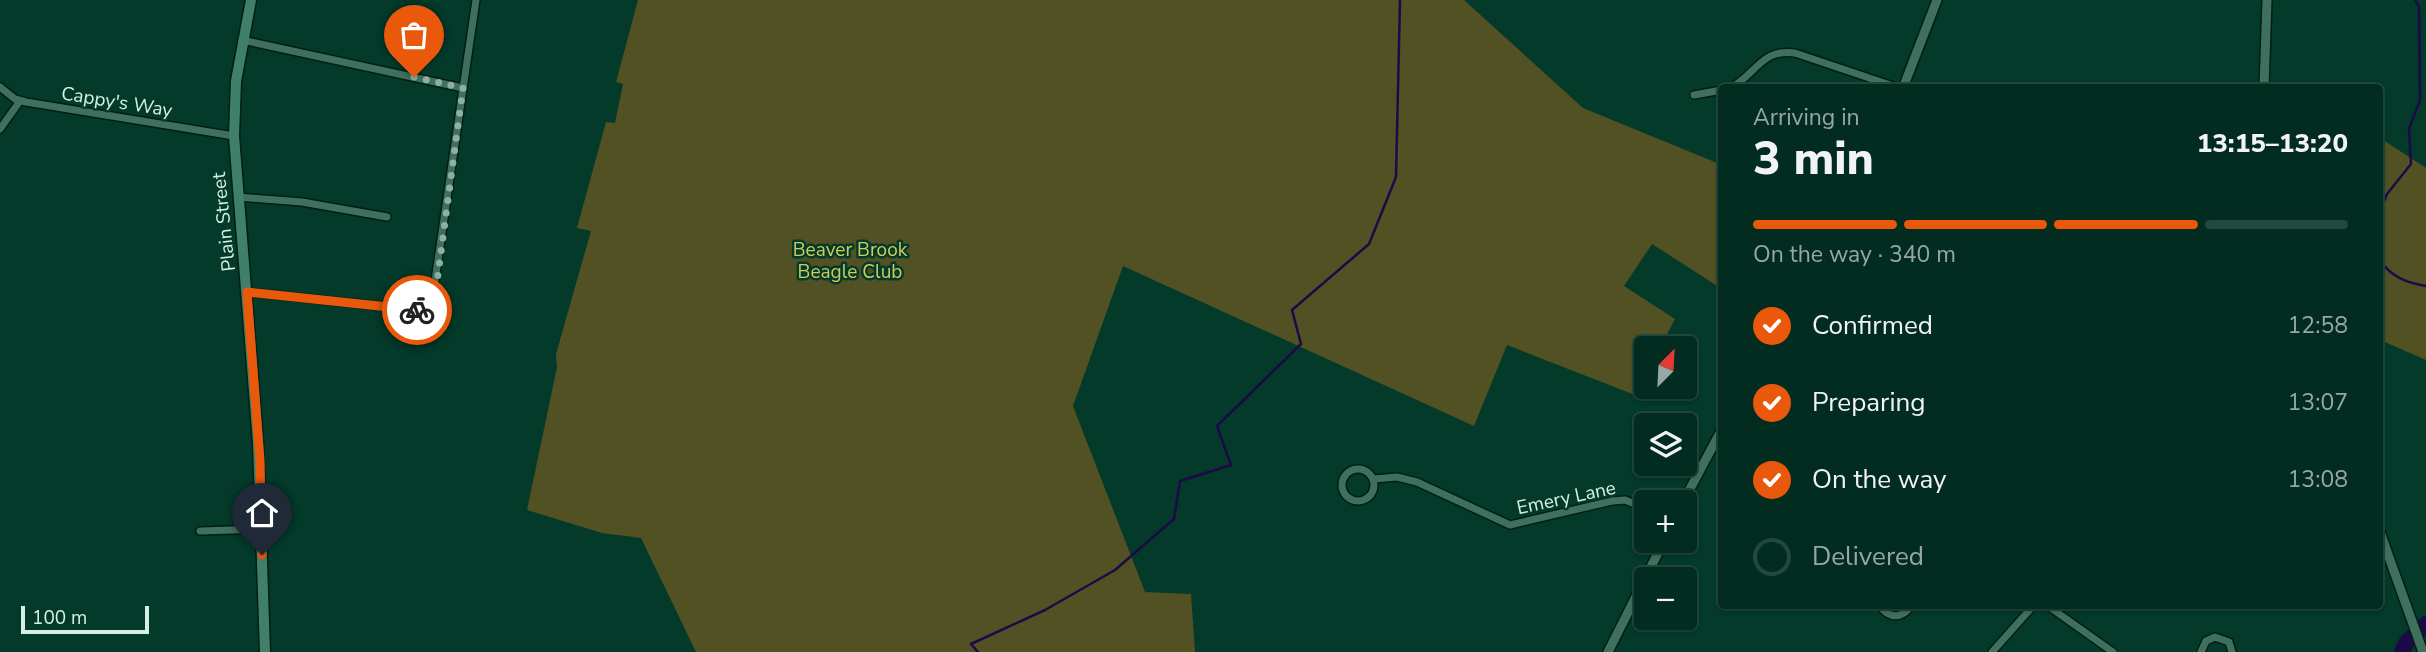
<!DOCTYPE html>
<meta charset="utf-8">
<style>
:root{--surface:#022c20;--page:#0c3429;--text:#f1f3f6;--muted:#96a7a5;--line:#23483e;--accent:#ea580c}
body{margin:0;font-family:"Nunito Sans",sans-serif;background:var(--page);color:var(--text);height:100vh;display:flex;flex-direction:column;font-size:26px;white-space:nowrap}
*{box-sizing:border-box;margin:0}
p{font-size:23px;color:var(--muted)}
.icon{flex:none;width:38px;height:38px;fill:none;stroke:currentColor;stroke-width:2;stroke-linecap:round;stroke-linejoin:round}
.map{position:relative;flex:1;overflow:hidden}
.panel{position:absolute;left:1718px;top:84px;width:665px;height:525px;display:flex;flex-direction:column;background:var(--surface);border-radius:7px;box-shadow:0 2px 5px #0004,0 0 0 2px var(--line)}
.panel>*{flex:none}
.needle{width:46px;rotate:24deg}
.fabs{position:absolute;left:1634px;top:336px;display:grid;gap:14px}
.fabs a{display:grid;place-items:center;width:63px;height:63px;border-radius:7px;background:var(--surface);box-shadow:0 2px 5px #0004,0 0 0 2px var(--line);font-size:35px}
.scale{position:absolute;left:21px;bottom:18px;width:128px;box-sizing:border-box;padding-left:7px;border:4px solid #d6efe4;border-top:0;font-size:19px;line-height:24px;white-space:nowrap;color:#d6efe4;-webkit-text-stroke:5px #033a2a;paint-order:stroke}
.pin{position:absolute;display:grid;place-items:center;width:60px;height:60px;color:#fff;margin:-72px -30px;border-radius:50% 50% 50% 0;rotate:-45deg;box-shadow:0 0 7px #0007}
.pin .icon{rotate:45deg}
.courier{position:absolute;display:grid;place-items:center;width:70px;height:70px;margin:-35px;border:5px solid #ea580c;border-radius:50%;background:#fff;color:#222;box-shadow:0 2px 9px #0007}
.head em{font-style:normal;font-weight:800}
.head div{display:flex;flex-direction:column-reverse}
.head{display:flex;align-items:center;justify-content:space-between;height:119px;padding:0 35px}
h1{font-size:46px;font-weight:800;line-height:52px}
.bar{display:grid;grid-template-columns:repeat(4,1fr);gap:10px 7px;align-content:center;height:84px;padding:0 35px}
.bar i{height:9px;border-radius:5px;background:var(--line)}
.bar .selected{background:var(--accent)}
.bar p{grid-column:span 4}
ol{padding:0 35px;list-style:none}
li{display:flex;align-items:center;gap:21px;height:77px}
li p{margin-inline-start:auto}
li .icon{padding:7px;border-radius:50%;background:var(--accent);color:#fff;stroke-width:4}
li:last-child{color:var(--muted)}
li i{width:38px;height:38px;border:4px solid var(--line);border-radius:50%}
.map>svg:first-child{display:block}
.green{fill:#525123}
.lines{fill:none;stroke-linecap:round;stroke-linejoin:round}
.stream{stroke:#1c0a48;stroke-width:2.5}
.river{stroke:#1c0a48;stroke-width:16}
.minor-casing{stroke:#041e15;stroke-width:10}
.tertiary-casing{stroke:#041e15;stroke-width:12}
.secondary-casing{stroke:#041e15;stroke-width:13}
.minor{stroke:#3f705e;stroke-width:7}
.tertiary{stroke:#3f705e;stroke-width:9}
.secondary{stroke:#3f8069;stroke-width:10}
.done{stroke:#8cb0a3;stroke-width:7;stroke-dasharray:0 12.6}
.route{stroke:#ea580c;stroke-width:9}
.labels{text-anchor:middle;stroke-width:5;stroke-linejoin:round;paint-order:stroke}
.street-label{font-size:19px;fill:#d6efe4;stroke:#033a2a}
.park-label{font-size:19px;fill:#cecb5a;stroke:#033a2a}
</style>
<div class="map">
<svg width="2426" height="652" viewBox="0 0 2426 652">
<rect width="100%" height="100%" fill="#033a2a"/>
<path class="green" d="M638,0H1464L1583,108L1722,165V289L1652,244L1624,286L1675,319L1660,348H1647V373L1635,395L1507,345L1474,426L1123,266L1073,406L1145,592L1191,594L1195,652H696L641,538L602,533L527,510L557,367L556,354L591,231L577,228L606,122L615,123L623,84L616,82Z
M2380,138L2426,168V360L2380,340Z"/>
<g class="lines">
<path class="stream" d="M2380,211L2387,194L2411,164L2409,129L2420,100L2419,7L2415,0
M2380,261C2392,277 2407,283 2426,286
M978,652L971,644L1045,610L1115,570L1174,519L1180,481L1231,465L1217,426L1301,344L1292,310L1369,244L1396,177L1400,0"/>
<path class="river" d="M2402,652L2406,643L2426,624"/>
<g class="minor-casing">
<path id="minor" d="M242,40L463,88
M0,87L15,99L26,102L234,136
M1731,88C1756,74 1762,48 1795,53L1899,88
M1694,95L1722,90
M0,129L20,101
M238,197L302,202L387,217
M247,292L427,311L431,308L476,0
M1342 485a16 16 0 1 1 32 0a16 16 0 1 1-32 0Z
M1374,479L1397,477L1417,482L1510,525L1612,501L1625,500L1647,509
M200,531L262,529
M1880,606C1889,619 1902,619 1911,606
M2048,606L2113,652
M1992,652L2033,606
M2201,652L2206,641L2215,637L2229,642L2232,652"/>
</g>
<g class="tertiary-casing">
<path id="tertiary" d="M1903,88L1937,0
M2264,88L2267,0
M1683,502L1722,429
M2380,532L2423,652
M1608,652L1664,541"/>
</g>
<g class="secondary-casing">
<path id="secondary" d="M251,0L236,81L234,136L258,443L265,652"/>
</g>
<use href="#minor" class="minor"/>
<use href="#tertiary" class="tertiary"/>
<use href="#secondary" class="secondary"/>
</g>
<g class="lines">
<path class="done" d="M414,77L463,88L434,304L427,311L417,310"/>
<path class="route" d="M262,555L260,460L247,292L417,310"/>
</g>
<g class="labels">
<g class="street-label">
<text transform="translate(117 101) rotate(9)" y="7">Cappy's Way</text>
<text transform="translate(223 222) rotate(-96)" y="7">Plain Street</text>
<text transform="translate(1566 497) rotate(-12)" y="7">Emery Lane</text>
</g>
<g class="park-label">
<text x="850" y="256">Beaver Brook<tspan x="850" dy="22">Beagle Club</tspan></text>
</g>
</g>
</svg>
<div class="fabs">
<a><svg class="needle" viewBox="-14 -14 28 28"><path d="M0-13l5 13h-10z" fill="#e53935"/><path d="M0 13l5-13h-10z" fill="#96a7a5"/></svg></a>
<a><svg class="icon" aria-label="layers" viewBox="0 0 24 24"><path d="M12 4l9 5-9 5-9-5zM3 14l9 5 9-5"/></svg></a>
<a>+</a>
<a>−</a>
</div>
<div class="scale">100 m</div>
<div class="pin" style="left:414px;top:77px;background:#ea580c"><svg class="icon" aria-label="bag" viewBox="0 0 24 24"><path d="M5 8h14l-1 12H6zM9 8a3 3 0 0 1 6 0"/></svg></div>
<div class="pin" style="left:262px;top:555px;background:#1f2937"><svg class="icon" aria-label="home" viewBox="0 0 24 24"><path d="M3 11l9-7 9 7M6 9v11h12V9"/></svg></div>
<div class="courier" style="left:417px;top:310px"><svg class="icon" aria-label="bike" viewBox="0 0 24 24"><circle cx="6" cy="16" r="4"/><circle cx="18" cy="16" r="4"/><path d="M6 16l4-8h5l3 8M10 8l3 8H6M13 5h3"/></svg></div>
<section class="panel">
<div class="head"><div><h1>3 min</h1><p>Arriving in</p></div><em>13:15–13:20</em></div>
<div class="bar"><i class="selected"></i><i class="selected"></i><i class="selected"></i><i></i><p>On the way · 340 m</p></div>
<ol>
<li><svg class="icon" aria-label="check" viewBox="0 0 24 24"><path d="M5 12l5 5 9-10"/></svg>Confirmed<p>12:58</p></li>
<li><svg class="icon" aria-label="check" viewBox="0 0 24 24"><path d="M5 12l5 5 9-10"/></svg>Preparing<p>13:07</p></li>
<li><svg class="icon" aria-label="check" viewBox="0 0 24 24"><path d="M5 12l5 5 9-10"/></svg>On the way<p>13:08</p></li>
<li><i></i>Delivered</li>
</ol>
</section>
</div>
